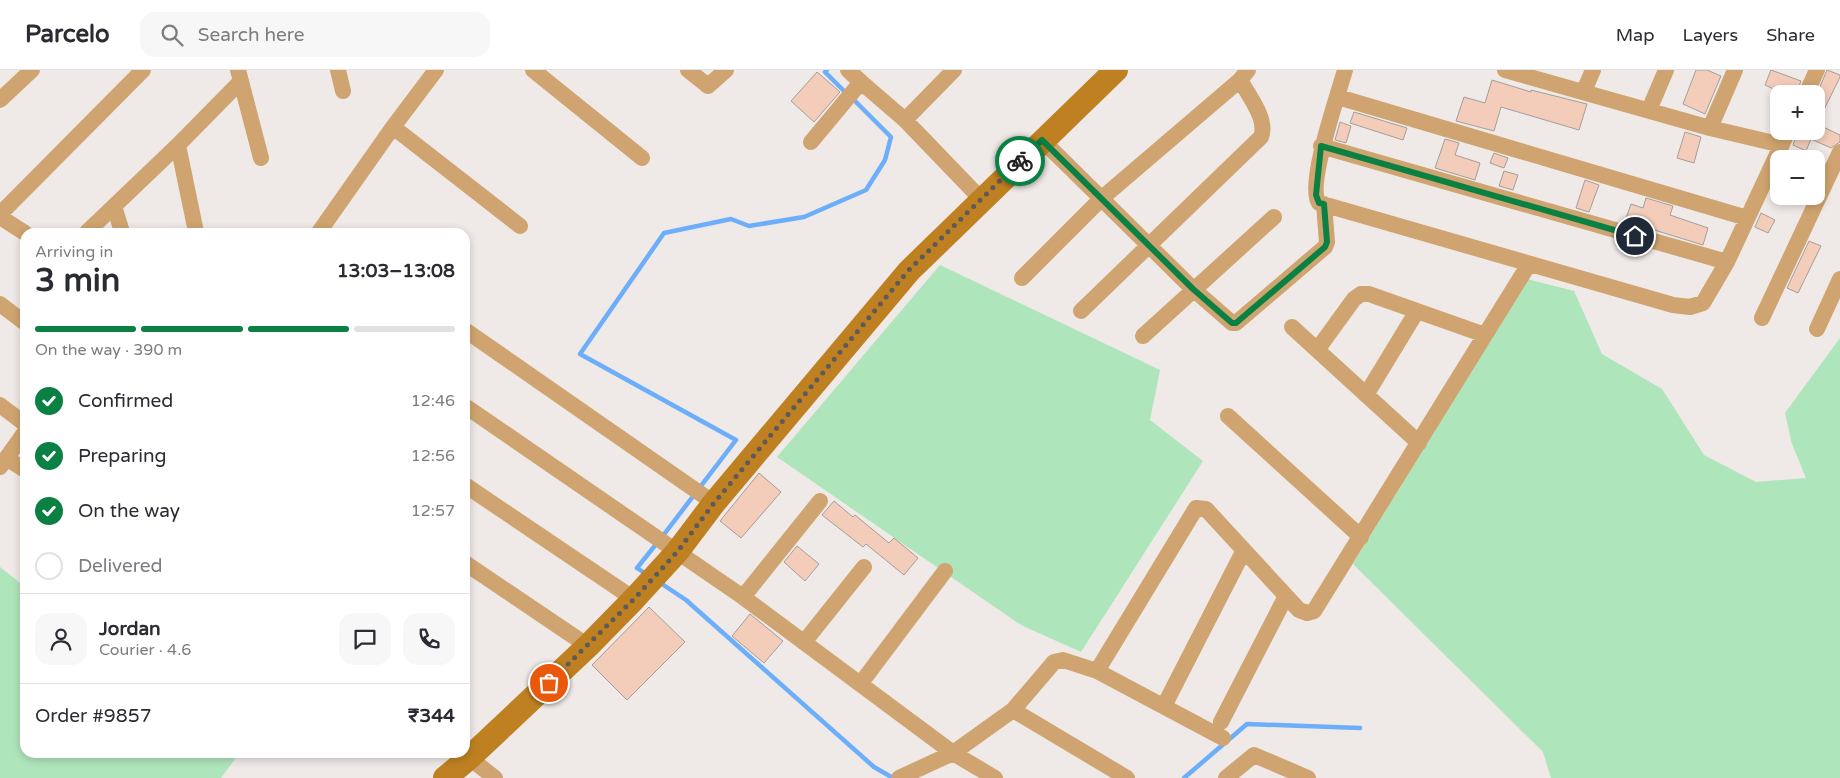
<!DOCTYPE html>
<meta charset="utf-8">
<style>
:root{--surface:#fff;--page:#f7f7f7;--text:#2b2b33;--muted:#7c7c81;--line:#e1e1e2;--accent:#0b8043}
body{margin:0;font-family:"Varela Round",sans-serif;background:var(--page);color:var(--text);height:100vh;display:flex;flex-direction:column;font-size:19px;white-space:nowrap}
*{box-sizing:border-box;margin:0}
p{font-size:16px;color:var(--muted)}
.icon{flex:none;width:28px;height:28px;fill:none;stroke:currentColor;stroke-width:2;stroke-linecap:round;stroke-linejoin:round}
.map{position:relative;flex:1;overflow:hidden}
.drawer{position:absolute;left:20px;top:158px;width:450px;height:530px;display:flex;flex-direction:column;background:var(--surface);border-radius:15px;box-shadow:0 2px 8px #0003}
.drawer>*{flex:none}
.controls{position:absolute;left:1770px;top:15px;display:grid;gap:10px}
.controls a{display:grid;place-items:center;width:55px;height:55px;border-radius:10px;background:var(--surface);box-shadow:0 2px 8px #0003;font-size:25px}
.pin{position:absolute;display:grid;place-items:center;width:42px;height:42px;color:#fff;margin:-21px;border:2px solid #fff;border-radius:50%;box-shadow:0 1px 5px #0007}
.courier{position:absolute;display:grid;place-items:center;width:50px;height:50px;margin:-25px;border:4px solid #0b8043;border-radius:50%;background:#fff;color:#222;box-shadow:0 1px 6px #0007}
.headline em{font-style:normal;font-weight:800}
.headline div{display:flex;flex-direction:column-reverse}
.headline{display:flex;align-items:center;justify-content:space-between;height:85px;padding:0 15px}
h1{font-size:32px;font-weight:800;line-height:38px}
.bar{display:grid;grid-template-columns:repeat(4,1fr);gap:8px 5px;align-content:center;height:60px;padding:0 15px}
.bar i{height:6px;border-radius:4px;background:var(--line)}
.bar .current{background:var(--accent)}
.bar p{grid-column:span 4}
.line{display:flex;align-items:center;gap:12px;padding:0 15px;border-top:1px solid var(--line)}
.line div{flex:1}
.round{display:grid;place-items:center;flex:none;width:52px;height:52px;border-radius:15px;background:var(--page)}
ol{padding:0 15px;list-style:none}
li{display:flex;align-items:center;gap:15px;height:55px}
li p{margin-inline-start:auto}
li .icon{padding:5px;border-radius:50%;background:var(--accent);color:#fff;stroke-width:4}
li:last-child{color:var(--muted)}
li i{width:28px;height:28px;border:2px solid var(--line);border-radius:50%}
header{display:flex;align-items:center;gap:30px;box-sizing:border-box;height:70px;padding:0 25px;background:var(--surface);border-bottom:1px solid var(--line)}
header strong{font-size:24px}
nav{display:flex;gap:28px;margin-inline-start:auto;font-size:18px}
.search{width:350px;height:45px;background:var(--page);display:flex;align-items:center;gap:12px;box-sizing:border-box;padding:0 18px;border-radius:15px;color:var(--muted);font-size:19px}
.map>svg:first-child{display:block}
.green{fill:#afe5ba}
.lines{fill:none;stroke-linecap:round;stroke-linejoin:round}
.stream{stroke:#6caefa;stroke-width:4.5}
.building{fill:#f4ccba;stroke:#a39e9c}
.minor{stroke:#cfa470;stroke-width:16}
.secondary{stroke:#bf8021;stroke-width:24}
.done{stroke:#5d5a59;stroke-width:5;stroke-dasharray:0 9}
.route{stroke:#0b8043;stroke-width:6}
</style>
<header>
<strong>Parcelo</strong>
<div class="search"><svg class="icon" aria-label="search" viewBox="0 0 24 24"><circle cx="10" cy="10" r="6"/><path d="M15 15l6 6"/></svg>Search here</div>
<nav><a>Map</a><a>Layers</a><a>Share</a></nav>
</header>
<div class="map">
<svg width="1840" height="708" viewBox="0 0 1840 708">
<rect width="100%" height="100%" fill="#efe9e7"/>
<path class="green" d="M940,195L1160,300L1150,350L1203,391L1081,582L1021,555L777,387Z
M1527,209L1574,221L1602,284L1662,319L1704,385L1756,412L1806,408L1792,374L1785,343L1840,268V708H1551L1543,682L1353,494Z
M0,497L25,517V682L235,683L238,685L221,708H0Z"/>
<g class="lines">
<path class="stream" d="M827,0L825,2L846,23
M662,467L736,370L580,284L664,163L731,149L749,156L804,147L866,120L885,90L891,67L852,28
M646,504L637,498L657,473
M659,512L686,530L874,697L893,708
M1184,708L1247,654L1360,658"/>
</g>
<path class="building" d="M1696,0H1707L1721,6L1705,44L1683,34Z
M1771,0L1801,11L1796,24H1784L1765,15Z
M1827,0L1840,5V7L1817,54L1840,65V72L1831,78L1811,69L1806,81L1793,75L1798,61H1816V26Z
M817,2L840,22L814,52L791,31Z
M1492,10L1531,22V20L1587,34L1579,60L1501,37L1494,61L1456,51L1464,27L1485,33Z
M1354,42L1407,58L1403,70L1350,53Z
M1340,52L1351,56L1346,73L1335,70Z
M1685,62L1701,67L1694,93L1677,88Z
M1445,69L1459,73L1455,85L1480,93L1475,110L1435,98Z
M1494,83L1508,88L1504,98L1490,93Z
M1504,101L1518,105L1513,120L1499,116Z
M1585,110L1599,115L1589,142L1576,138Z
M1646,128L1673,136L1670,145L1708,158L1703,175L1625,151L1631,134L1643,138Z
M1761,143L1775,150L1768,163L1755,157Z
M1809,171L1821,176L1798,223L1787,218Z
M759,403L781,422L741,468L720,451Z
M834,431L853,447L855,445L889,473L894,468L918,488L904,505L866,474L863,477L822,445Z
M797,476L819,494L805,511L784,492Z
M649,537L685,572L627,630L592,595Z
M750,544L783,571L764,593L732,566Z"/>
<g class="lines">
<path class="minor" d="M238,0L261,88
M338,0L343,21
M533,0L642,88
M688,0L708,16L726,0
M848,0L861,12
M954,0L905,50L981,129
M1345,0C1339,22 1306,116 1319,133L1673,235L1690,237L1703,233L1727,192L1788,61
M1505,0L1710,58L1782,75
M1584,21L1593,0
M1806,24L1817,0
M1338,27L1747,148
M0,30L32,0
M1649,40L1666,0
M393,57L436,0
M1710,58L1735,0
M1042,70L1193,219L1232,253H1236L1325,177L1327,172L1324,134
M811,72L861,12L905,50
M178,75L196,162
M1321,76L1727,192
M114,136L122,162
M0,144L143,0
M0,147L25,163
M87,162L178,75L241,11
M319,162L393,57L520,156
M1022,208L1102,128L1240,10
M0,234L25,253
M1081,241L1261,67C1268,50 1249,26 1240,10L1248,0
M1762,248L1840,82
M1292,257L1419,373
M1817,259L1840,209
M465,260L714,433
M1143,266L1274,147
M1317,280L1354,229L1361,224H1369L1485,265
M1366,325L1417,241
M0,335L25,354
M465,336L743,527L953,683L995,708
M1228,346L1361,467
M6,388L25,400
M0,397L25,362
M465,415L634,529
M465,493L588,576
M743,527L820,431
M805,571L864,497
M1097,601L1223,668
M861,613L945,501
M1164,636L1244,480
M1013,640L1127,708
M1221,652L1286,526
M462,682L495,708
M899,708L953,683L1013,640L1054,592L1063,590L1097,601L1196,438L1206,439L1299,540L1307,543L1314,541L1529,194
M1226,708L1254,685L1308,708"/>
<path class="secondary" d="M445,708L469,688L588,576L634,529L677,482L714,433L909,201L1116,0"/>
</g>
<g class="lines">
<path class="done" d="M549,613L634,529L677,482L714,433L908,201L1020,91"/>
<path class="route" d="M1020,91L1042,70L1193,219L1232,253H1236L1325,177L1327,172L1324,134L1319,133L1316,125L1321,76L1635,166"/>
</g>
</svg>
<div class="controls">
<a>+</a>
<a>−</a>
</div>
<div class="pin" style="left:549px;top:613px;background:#ea580c"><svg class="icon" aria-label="bag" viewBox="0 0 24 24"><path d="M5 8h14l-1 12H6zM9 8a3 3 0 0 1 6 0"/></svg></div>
<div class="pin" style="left:1635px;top:166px;background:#1f2937"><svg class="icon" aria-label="home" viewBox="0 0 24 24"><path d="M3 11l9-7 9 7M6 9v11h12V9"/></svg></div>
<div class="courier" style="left:1020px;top:91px"><svg class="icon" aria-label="bike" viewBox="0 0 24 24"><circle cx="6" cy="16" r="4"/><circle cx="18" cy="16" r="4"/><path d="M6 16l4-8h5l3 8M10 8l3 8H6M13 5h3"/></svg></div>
<section class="drawer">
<div class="headline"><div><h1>3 min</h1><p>Arriving in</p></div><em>13:03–13:08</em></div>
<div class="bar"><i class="current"></i><i class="current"></i><i class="current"></i><i></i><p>On the way · 390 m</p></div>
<ol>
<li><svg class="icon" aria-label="check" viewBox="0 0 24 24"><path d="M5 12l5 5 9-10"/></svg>Confirmed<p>12:46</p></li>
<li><svg class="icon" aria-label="check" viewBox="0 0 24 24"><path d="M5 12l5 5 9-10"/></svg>Preparing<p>12:56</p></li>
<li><svg class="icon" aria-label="check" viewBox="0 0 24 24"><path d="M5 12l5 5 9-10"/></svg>On the way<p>12:57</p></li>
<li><i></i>Delivered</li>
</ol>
<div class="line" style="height:90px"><a class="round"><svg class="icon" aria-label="person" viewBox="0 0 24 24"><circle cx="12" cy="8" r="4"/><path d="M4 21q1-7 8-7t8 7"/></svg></a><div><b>Jordan</b><p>Courier · 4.6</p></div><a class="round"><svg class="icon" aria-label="chat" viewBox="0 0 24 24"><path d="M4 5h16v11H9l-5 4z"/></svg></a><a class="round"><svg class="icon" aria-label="phone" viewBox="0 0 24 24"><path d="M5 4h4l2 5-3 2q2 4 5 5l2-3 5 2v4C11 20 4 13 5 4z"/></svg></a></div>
<div class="line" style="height:65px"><div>Order #9857</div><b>₹344</b></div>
</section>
</div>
